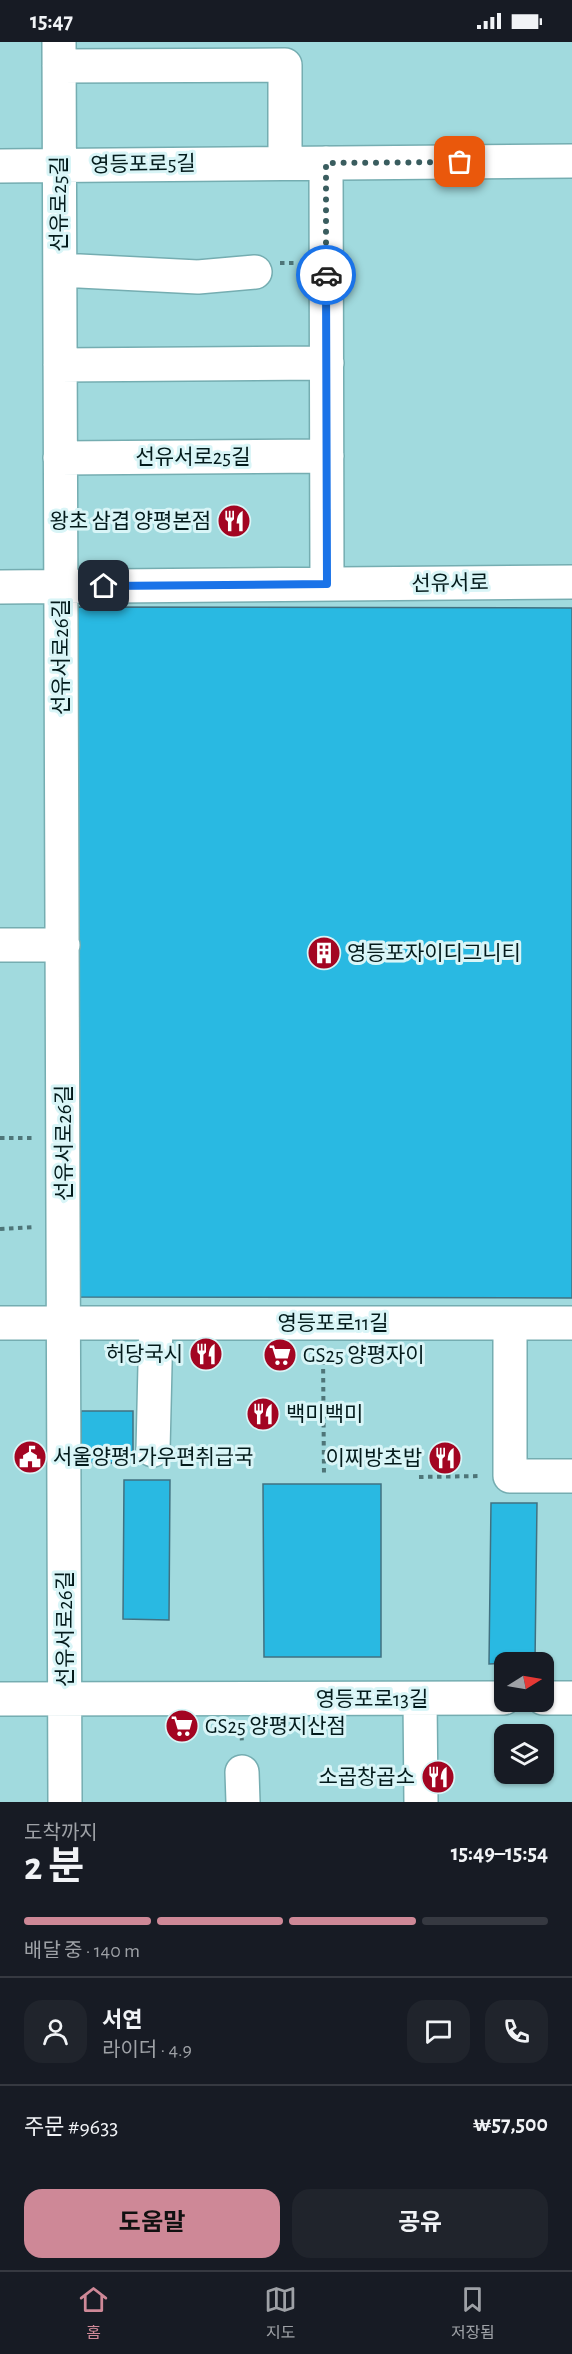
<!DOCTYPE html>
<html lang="ko">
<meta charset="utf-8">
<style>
:root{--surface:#171b24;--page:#20242c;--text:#f1f3f6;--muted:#9ea1a6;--line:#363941;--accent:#ce8897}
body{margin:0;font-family:"Alegreya Sans","Noto Sans KR",sans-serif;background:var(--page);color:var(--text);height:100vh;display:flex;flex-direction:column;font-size:22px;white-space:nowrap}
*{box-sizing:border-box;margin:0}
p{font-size:20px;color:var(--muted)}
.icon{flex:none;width:33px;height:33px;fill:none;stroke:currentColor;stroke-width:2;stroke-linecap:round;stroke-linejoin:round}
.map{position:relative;height:1760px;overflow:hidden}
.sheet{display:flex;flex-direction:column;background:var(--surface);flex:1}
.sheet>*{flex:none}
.needle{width:39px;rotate:79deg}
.controls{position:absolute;left:494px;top:1610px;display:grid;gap:12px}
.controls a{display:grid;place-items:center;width:60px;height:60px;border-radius:12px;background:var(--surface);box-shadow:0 2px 4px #0004;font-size:30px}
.pin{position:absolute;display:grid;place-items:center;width:51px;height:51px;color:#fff;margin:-26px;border-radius:12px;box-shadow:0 3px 9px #0006}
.courier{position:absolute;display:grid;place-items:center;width:60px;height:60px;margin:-30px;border:4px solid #1a73e8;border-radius:50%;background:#fff;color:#222;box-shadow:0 2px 8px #0007}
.summary em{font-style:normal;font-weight:700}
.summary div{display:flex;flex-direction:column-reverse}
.summary{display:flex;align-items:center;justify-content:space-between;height:102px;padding:0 24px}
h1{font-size:39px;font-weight:700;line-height:45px}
.bar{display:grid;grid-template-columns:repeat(4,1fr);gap:9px 6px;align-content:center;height:72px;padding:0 24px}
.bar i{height:8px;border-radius:4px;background:var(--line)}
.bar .selected{background:var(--accent)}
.bar p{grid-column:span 4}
.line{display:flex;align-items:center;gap:15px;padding:0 24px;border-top:2px solid var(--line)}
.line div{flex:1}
.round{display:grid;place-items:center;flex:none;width:63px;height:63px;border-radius:18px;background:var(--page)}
.cta{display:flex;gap:12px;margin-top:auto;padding:12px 24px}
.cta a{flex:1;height:69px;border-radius:18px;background:var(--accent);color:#111;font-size:24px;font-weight:700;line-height:69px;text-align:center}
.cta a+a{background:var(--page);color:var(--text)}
.status{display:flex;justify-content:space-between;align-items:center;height:42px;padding:0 30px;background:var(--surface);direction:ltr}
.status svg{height:16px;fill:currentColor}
.menu{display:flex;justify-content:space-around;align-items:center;height:84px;border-top:2px solid var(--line);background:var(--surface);font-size:16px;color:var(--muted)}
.menu a{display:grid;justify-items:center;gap:3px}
.menu .selected{color:var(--accent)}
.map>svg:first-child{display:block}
.building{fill:#29b9e2;stroke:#417181;stroke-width:1.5}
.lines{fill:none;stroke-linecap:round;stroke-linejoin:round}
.minor-casing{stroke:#75adb1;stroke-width:36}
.path{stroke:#4e7578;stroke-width:4;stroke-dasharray:4.5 4.5;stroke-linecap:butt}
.minor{stroke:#fff;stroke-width:33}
.done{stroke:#3a5d5f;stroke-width:6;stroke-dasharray:0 10.8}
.route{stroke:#1a73e8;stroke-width:8}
.labels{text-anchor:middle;stroke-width:6;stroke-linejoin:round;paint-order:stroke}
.street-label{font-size:21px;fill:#031a1b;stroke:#d9f5f7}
.poi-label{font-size:21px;fill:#031a1b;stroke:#d9f5f7;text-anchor:start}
</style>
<div class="status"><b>15:47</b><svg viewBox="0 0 49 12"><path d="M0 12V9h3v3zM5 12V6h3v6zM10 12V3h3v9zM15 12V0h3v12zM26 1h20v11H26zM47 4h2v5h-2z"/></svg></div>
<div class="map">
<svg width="572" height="1760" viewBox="0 0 572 1760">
<rect width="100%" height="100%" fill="#a1dade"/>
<path class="building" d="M77,565L572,566V1256L76,1255Z
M81,1369H133V1421H81Z
M124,1438H170L169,1578L123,1577Z
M263,1442H381V1615H264Z
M491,1461H537L535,1620L489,1622Z"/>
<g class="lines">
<g class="minor-casing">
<path id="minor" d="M59,0L65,1760
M59,24L285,23V121
M326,121L327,542
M0,124L572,119
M60,228L198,235L255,230
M60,323L327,321
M60,416L327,414
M0,545L572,540
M0,903H63
M0,1281H572
M510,1281V1434H572
M153,1408L156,1281
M543,1656H572
M0,1657L504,1656
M420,1657L421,1760
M242,1730L243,1760"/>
</g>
<path class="path" d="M280,221H297
M0,1096H36
M0,1187L35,1185
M323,1309L324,1435
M419,1435L481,1434
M241,1685L242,1701"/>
<use href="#minor" class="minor"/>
</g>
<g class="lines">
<path class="done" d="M326,233V121L460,120"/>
<path class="route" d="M104,544L327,542L326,233"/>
</g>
<defs>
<g id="restaurant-disc" transform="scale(1.725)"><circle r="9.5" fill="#a30522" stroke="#d9f5f7"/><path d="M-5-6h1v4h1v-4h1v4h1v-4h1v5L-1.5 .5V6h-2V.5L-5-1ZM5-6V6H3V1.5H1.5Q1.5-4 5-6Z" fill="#fff"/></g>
<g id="building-disc" transform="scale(1.725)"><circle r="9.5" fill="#a30522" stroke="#d9f5f7"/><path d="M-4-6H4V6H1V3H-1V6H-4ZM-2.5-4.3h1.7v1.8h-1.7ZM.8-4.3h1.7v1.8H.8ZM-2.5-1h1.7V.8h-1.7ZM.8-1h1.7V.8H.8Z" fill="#fff"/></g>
<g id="supermarket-disc" transform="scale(1.725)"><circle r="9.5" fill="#a30522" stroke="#d9f5f7"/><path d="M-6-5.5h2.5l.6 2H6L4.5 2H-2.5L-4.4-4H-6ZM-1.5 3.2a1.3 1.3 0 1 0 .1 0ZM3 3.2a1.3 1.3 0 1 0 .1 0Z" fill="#fff"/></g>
<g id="civic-disc" transform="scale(1.725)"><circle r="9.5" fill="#a30522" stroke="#d9f5f7"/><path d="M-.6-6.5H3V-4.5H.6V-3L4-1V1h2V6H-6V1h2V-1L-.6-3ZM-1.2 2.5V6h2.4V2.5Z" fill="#fff"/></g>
</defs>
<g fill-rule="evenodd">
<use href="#restaurant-disc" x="234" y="479"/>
<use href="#building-disc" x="324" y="911"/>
<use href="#restaurant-disc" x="206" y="1312"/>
<use href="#supermarket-disc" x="280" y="1313"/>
<use href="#restaurant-disc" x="263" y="1372"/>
<use href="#civic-disc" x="30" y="1415"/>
<use href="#restaurant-disc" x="445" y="1416"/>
<use href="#supermarket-disc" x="182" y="1684"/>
<use href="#restaurant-disc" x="438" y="1735"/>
</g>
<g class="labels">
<g class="street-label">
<text transform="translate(143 122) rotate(-1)" y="7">영등포로5길</text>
<text transform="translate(59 162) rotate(-90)" y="7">선유로25길</text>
<text x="193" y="422">선유서로25길</text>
<text transform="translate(450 541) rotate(-1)" y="7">선유서로</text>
<text transform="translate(61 615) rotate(-90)" y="7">선유서로26길</text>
<text transform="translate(64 1101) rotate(-90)" y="7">선유서로26길</text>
<text x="333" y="1288">영등포로11길</text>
<text transform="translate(65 1587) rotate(-90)" y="7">선유서로26길</text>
<text x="372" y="1664">영등포로13길</text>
</g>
<g class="poi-label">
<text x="211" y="486" text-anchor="end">왕초 삼겹 양평본점</text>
<text x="347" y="918">영등포자이디그니티</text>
<text x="183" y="1319" text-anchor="end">허당국시</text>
<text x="303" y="1320">GS25 양평자이</text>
<text x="286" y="1379">백미백미</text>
<text x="53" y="1422">서울양평1가우편취급국</text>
<text x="422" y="1423" text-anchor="end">이찌방초밥</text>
<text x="205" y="1691">GS25 양평지산점</text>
<text x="415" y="1742" text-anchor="end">소곱창곱소</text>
</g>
</g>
</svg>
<div class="controls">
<a><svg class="needle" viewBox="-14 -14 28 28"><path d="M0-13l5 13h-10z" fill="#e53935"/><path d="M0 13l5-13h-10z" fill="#9ea1a6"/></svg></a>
<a><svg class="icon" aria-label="layers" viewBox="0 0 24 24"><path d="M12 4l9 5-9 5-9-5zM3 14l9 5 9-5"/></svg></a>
</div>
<div class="pin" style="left:460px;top:120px;background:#ea580c"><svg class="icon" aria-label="bag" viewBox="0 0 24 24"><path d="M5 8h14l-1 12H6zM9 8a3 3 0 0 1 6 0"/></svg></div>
<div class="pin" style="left:104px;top:544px;background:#1f2937"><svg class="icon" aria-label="home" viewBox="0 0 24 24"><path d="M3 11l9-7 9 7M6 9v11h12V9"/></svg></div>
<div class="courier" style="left:326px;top:233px"><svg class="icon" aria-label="car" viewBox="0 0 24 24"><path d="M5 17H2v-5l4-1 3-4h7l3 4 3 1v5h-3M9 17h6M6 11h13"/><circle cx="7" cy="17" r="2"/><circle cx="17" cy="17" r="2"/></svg></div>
</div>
<section class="sheet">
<div class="summary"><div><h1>2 분</h1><p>도착까지</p></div><em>15:49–15:54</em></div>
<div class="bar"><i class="selected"></i><i class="selected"></i><i class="selected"></i><i></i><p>배달 중 · 140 m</p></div>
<div class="line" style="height:108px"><a class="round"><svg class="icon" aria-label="person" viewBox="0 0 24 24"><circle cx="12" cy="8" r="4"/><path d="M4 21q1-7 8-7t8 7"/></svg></a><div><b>서연</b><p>라이더 · 4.9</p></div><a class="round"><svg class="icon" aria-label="chat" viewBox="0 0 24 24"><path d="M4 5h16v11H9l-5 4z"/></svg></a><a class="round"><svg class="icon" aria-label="phone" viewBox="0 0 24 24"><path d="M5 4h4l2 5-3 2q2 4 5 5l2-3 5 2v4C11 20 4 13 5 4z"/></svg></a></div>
<div class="line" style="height:78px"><div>주문 #9633</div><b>₩57,500</b></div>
<div class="cta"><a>도움말</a><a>공유</a></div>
</section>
<nav class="menu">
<a class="selected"><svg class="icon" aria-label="home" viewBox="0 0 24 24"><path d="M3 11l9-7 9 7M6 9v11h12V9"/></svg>홈</a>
<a><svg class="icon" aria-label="map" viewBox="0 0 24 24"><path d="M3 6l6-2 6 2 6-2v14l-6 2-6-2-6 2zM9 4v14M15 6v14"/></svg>지도</a>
<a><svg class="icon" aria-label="saved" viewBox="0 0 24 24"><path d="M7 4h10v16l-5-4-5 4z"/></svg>저장됨</a>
</nav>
